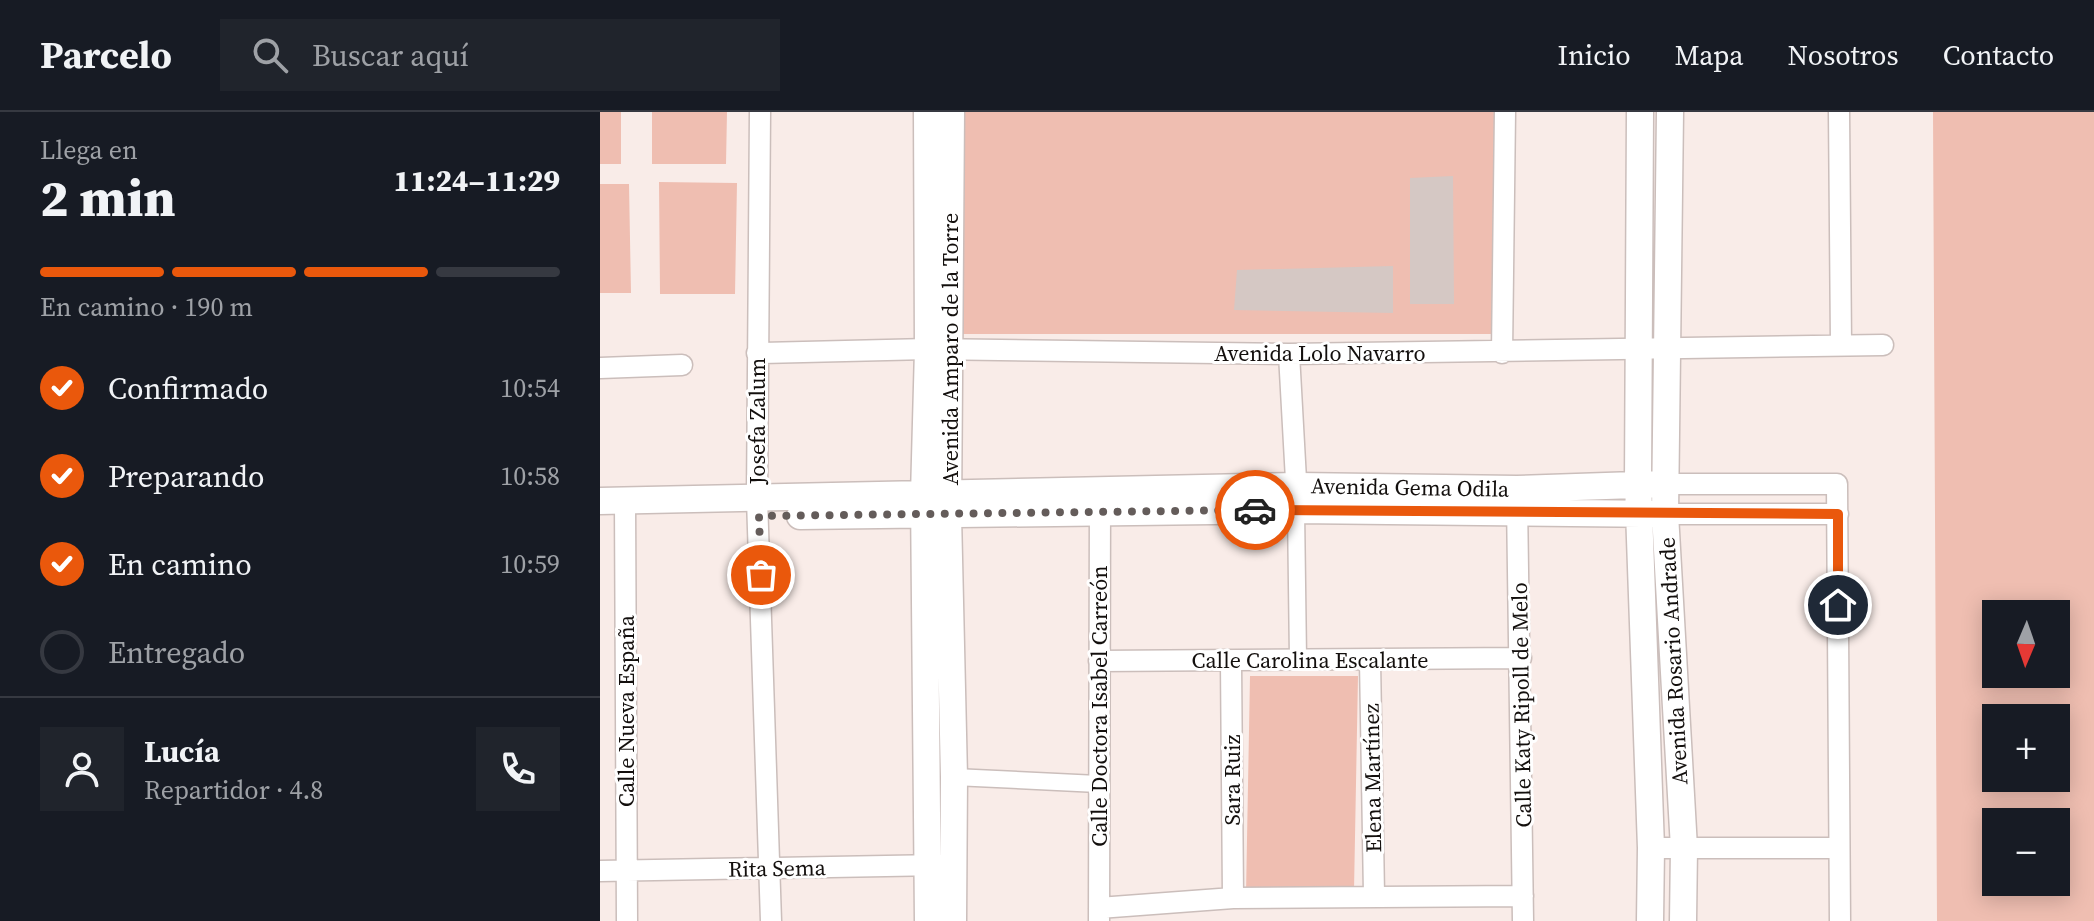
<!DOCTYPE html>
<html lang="es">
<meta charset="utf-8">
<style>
:root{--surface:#171b24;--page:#20242c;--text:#f1f3f6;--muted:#9ea1a6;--line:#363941;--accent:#ea580c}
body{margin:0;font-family:"Source Serif 4",serif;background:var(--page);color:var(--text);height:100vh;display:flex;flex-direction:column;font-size:30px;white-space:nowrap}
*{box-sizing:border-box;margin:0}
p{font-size:26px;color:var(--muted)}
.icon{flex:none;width:44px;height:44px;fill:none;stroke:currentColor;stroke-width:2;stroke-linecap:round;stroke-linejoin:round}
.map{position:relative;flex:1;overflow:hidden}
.side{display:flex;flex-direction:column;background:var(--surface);width:600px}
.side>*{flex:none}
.needle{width:52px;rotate:182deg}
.fabs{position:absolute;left:1382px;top:488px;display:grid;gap:16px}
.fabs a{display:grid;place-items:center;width:88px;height:88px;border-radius:0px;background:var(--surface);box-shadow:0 4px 20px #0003;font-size:40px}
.pin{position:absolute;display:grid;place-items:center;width:68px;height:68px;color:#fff;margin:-34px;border:4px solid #fff;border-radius:50%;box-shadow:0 2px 8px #0007}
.courier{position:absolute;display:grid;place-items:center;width:80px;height:80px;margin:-40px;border:6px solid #ea580c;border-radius:50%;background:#fff;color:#222;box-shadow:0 2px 10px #0007}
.overview em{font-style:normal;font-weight:800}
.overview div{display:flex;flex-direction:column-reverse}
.overview{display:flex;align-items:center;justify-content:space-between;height:136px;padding:0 40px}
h1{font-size:52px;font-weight:800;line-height:60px}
.bar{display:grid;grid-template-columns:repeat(4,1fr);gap:12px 8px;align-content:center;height:96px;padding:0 40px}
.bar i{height:10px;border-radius:6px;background:var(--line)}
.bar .on{background:var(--accent)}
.bar p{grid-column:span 4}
.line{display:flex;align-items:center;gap:20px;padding:0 40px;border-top:2px solid var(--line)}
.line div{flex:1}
.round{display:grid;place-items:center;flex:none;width:84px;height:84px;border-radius:0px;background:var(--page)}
ol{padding:0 40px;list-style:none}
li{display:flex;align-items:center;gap:24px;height:88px}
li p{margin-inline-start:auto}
li .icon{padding:8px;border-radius:50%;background:var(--accent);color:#fff;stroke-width:4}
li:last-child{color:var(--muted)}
li i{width:44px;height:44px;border:4px solid var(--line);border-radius:50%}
header{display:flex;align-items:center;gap:48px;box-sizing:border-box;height:112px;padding:0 40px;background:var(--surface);border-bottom:2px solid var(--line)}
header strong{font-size:38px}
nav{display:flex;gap:44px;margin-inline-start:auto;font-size:28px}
.search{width:560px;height:72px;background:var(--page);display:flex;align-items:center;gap:20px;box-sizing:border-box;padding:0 28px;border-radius:0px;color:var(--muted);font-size:30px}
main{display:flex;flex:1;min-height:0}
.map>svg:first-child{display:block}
.green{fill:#efbeb1;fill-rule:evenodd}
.building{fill:#d5c8c4}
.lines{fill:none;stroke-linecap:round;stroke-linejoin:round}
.pedestrian-casing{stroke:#cbbebb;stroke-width:19}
.minor-casing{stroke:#cbbebb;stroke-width:23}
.tertiary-casing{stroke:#cbbebb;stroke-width:29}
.pedestrian{stroke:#fff;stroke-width:16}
.minor{stroke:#fff;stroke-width:20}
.tertiary{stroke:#fff;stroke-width:26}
.done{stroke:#645c5a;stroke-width:8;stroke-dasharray:0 14.4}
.route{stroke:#ea580c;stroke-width:10}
.labels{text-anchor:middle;stroke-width:6;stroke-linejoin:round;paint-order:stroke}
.street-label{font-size:22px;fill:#130f0d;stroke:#fff}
</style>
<header>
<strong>Parcelo</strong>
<div class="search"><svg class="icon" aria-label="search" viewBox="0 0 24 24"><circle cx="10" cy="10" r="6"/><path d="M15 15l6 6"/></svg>Buscar aquí</div>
<nav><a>Inicio</a><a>Mapa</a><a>Nosotros</a><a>Contacto</a></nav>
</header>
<main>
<section class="side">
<div class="overview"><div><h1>2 min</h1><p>Llega en</p></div><em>11:24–11:29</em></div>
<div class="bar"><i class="on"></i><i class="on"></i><i class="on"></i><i></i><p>En camino · 190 m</p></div>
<ol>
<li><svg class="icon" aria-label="check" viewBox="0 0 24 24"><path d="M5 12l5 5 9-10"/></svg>Confirmado<p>10:54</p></li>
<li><svg class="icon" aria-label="check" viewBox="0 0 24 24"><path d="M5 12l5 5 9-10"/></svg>Preparando<p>10:58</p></li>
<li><svg class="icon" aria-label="check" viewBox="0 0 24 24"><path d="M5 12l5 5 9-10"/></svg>En camino<p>10:59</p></li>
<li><i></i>Entregado</li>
</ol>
<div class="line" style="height:144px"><a class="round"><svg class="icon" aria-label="person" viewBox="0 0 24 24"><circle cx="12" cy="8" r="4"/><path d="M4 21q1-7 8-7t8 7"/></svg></a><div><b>Lucía</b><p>Repartidor · 4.8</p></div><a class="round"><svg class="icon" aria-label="phone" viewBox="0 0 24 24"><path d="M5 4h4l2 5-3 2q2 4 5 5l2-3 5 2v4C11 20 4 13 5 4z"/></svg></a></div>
</section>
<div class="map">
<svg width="1494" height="809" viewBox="0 0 1494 809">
<rect width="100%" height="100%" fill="#f9ece8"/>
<path class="green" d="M0,0H21V52H0Z
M52,0H127L126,52H52Z
M358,0H895L893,222H356Z
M1333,0H1494V809H1337ZM1396,502H1456V562H1396ZM1396,606H1456V666H1396ZM1396,710H1456V770H1396Z
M59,70L137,71L135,182H60Z
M0,72H29L31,181H0Z
M650,564H758L754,779L646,783Z"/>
<path class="building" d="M853,64L854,192H810V66Z
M793,154V201L634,198L637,158Z"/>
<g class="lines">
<g class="pedestrian-casing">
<path id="pedestrian" d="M696,398L698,547
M354,665L498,672"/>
</g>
<g class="minor-casing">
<path id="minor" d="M160,0L157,387L171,809
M1239,0L1241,232
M157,241L328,237L689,242L1283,233
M902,241L905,0
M689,242L697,386
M0,256L82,253
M1065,372H1237L1240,809
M917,389L923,809
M25,390L27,809
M1065,402H1238
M770,548L774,783
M499,549L921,546
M631,550L633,786
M1051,736H1239
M0,759L341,753
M499,796L633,786L923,784
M499,809L500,387"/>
</g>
<g class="tertiary-casing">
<path id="tertiary" d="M327,0L328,237L324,383L328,809
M351,0L348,403L354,665L353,809
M1040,0L1038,371L1051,736L1050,809
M1070,0L1065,402L1084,736L1083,809
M0,389L698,374L917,377L1065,372
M200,404L696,398L1065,402"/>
</g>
<use href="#pedestrian" class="pedestrian"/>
<use href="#minor" class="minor"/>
<use href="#tertiary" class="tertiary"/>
</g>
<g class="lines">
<path class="done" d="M161,463L159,404L655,398"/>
<path class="route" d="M655,398L1238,402V493"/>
</g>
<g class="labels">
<g class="street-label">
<text transform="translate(350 237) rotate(-90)" y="8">Avenida Amparo de la Torre</text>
<text x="720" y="249">Avenida Lolo Navarro</text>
<text transform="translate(157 309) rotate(-90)" y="8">Josefa Zalum</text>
<text transform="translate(810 375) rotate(1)" y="8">Avenida Gema Odila</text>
<text x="710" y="556">Calle Carolina Escalante</text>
<text transform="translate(1073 549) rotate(-93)" y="8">Avenida Rosario Andrade</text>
<text transform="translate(921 593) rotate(-91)" y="8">Calle Katy Ripoll de Melo</text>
<text transform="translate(499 594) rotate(-90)" y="8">Calle Doctora Isabel Carreón</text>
<text transform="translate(26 599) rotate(-90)" y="8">Calle Nueva España</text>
<text transform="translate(772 666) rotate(-91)" y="8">Elena Martínez</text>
<text transform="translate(632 668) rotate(-90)" y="8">Sara Ruiz</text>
<text transform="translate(177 756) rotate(-1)" y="8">Rita Sema</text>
</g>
</g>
</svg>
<div class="fabs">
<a><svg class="needle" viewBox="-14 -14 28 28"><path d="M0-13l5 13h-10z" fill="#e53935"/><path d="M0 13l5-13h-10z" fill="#9ea1a6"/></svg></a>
<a>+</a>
<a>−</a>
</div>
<div class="pin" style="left:161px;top:463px;background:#ea580c"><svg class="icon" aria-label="bag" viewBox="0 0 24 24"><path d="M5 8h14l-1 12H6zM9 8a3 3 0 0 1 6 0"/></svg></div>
<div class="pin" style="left:1238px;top:493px;background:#1f2937"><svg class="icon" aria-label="home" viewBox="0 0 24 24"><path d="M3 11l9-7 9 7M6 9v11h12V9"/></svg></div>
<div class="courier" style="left:655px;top:398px"><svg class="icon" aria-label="car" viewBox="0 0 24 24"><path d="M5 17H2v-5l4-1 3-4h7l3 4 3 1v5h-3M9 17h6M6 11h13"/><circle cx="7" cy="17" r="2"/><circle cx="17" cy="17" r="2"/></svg></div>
</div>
</main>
